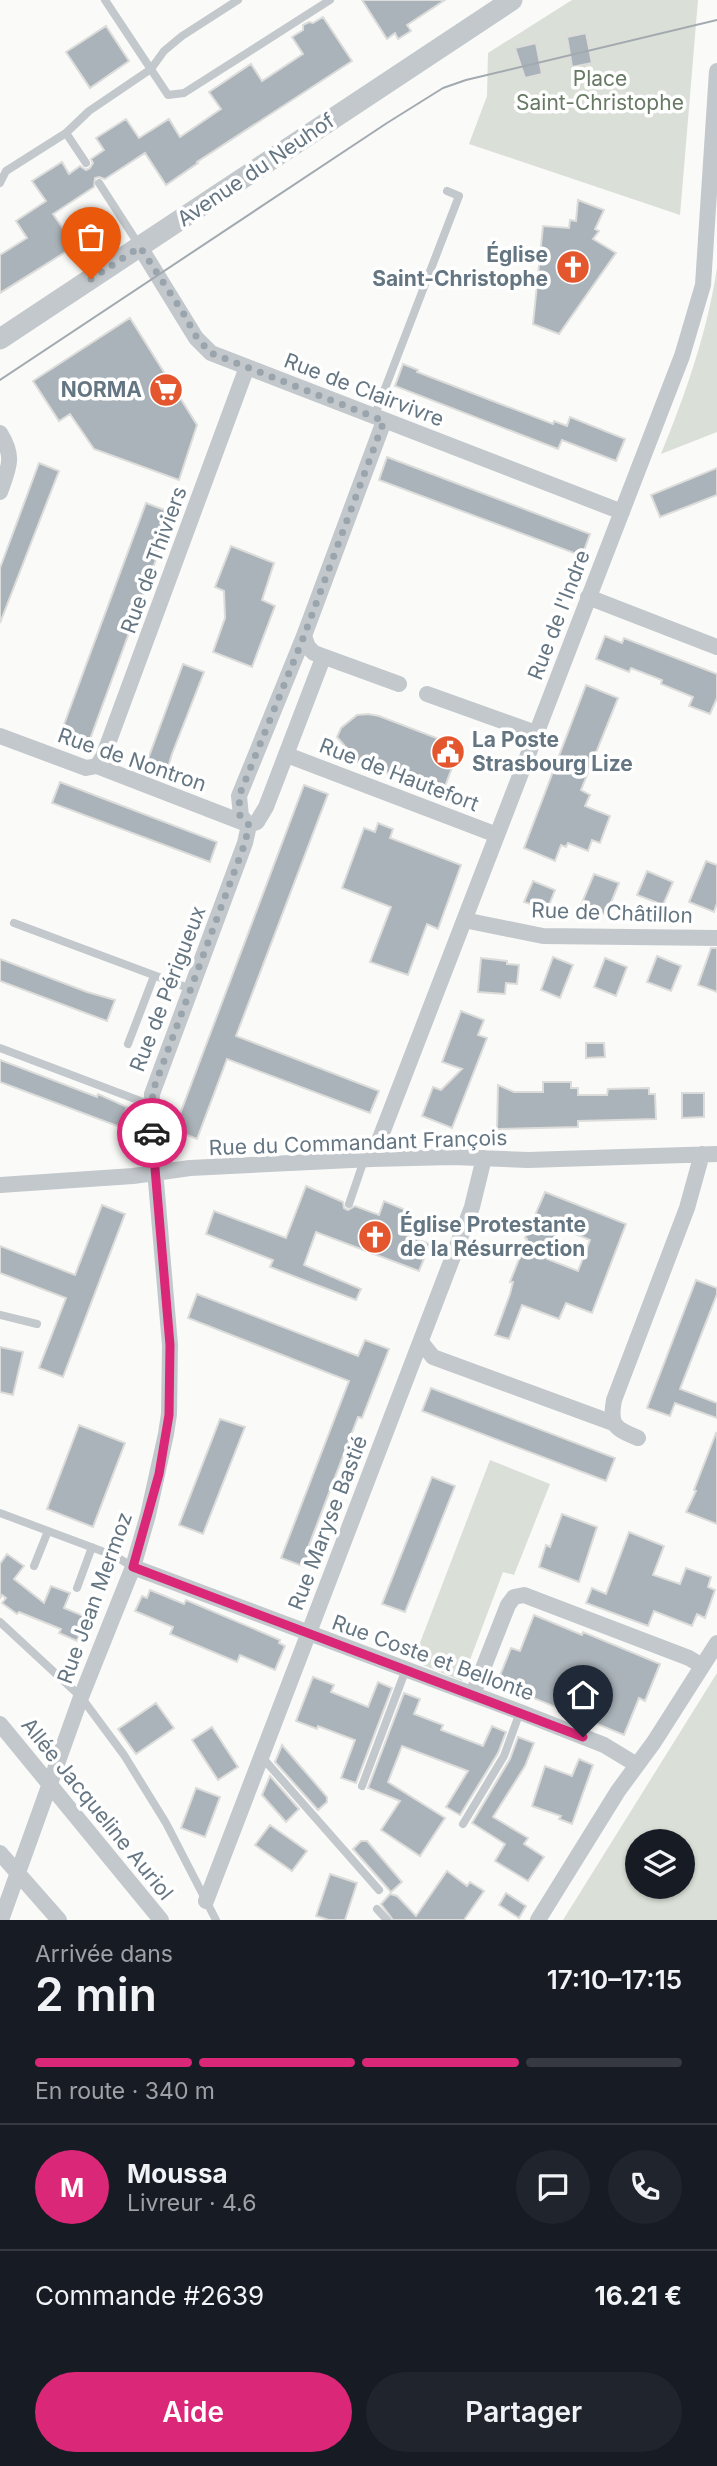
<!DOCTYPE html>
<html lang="fr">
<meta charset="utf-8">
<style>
:root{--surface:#171b24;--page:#20242c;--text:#f1f3f6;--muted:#9ea1a6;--line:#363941;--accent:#db2777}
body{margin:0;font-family:Inter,sans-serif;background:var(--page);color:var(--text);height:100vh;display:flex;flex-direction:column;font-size:26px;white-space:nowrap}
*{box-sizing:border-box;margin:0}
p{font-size:23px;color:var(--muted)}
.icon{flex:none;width:38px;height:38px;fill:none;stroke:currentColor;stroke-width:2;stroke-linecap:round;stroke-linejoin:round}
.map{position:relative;height:1920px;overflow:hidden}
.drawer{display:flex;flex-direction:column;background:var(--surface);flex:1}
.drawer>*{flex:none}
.tools{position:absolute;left:625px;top:1829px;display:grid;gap:14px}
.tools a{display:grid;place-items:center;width:70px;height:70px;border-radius:50%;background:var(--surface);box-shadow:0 2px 5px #0004;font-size:35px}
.pin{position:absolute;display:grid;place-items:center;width:60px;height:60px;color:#fff;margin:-72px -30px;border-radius:50% 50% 50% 0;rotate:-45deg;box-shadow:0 0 7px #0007}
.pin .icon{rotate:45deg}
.courier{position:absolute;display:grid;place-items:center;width:70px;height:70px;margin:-35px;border:5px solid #db2777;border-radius:50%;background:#fff;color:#222;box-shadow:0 2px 9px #0007}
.headline em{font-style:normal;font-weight:600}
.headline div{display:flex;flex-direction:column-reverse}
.headline{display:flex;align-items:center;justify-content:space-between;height:119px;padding:0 35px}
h1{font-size:46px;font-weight:600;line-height:52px}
.bar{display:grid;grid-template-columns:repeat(4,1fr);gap:10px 7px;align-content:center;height:84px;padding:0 35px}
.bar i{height:9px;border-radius:5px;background:var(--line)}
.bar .active{background:var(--accent)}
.bar p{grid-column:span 4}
.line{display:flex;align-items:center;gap:18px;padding:0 35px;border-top:2px solid var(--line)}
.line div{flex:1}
.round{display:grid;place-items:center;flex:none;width:74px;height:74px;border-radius:37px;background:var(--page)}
.primary-button{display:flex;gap:14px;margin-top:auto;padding:14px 35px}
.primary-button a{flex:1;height:80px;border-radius:42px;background:var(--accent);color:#fff;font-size:28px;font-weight:600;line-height:80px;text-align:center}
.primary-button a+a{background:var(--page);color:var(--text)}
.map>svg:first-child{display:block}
.green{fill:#dadfd7;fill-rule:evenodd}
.building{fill:#aab3b9;stroke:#dcdcda;stroke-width:2;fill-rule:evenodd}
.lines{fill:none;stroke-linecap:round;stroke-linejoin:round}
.service{stroke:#c3c8cc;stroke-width:8}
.minor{stroke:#c3c8cc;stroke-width:16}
.tertiary{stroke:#c3c8cc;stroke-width:21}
.tram{stroke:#a2aab0;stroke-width:2}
.done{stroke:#99a4ac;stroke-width:7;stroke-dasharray:0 12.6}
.route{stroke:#db2777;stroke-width:9}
.labels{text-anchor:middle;stroke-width:7;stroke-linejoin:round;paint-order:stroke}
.park-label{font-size:21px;fill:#687a64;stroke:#fff}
.street-label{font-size:21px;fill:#657683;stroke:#fff}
.poi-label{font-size:21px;font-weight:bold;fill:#657683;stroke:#fff;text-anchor:end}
</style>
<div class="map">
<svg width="717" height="1920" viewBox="0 0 717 1920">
<rect width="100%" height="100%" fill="#fafaf8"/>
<path class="green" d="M572,0H698L680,215L469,144L487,96L488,53Z
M717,268V432L661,454C686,393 707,333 717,268Z
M490,1460L550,1484L514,1575L503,1572L462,1681L413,1661Z
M717,1673V1920H563ZM637,1841H682V1886H637Z"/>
<path class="building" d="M362,0H445L407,25L411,31L398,39L395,33L387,39Z
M323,17L352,61L197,162L198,163L166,185L145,153L105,179L99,177L95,178L94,187L53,214L75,246L0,293V255L27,238L16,221L46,201L32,181L62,162L69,174L80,166L86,170L90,168L93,163L91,159L104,150L96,138L126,119L139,138L169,119L180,137L221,109L209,92L251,64L262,81L303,54L292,37L303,30V25L309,22L313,23Z
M106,26L129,61L90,88L66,52Z
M586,33L592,63L572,67L567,37Z
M536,43L542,74L525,78L515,48Z
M578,200L604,210L595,229L599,231L593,239L616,253L559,334L533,324L543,226L569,228L570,220L576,221Z
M130,318L197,425L179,480L94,449L70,414L59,421L33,381Z
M403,364L418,370L417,372L553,424L554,421L567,426L570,417L625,439L616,461L562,440L558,449L395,386Z
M387,457L590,534L582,556L379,480Z
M39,463L59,471L0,623V568Z
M717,468V495L660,517L651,495Z
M146,503L167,511L165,519L170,521L89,742L84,740L81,747L59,738Z
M231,546L274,563L262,600L275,606L252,667L213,652L225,618L224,591L215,587Z
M605,636L622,643L624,638L717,674V698L710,714L689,706L693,697L661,684L662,680L631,668L629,672L596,659Z
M183,664L204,672L172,754L165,778L144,770Z
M586,685L618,698L581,790L590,795L585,806L610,816L600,843L592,840L588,851L568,843L566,847L561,845L555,861L524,848Z
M368,714L379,716L460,747L442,794L340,755L344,745L337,737L341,728L357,715Z
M60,782L217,842L210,862L52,803Z
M304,785L328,794L236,1036L379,1091L370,1113L227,1059L197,1139L174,1130Z
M378,823L393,829L390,838L461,865L438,929L427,924L408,975L370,962L391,907L342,888L364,828L375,832Z
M706,861L717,865V903L714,912L689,902Z
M647,871L673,882L663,905L637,895Z
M594,874L619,883L606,915L581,905Z
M533,881L555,890L547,910L524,902Z
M711,948H717V992L698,985Z
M657,956L681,966L671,991L647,982Z
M553,957L573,965L560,998L541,990Z
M481,958L507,961V964L519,965L517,984L506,983L505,994L478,992Z
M605,958L627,967L616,996L594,987Z
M0,959L87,992L115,1000L107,1021L0,981Z
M461,1011L484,1020L478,1035L487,1038L452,1128L422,1116L433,1087L441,1090L462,1069L442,1062Z
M586,1043H604L605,1057L586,1058Z
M0,1060L97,1097L98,1094L127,1107L120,1127L0,1082Z
M543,1082H571V1088H578V1095H607L608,1089L649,1088V1094H655L656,1119L578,1121V1127L497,1129L498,1085L514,1092H543Z
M682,1093H704V1117L682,1118Z
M306,1186L343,1202L344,1208L348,1210L355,1206L379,1215L384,1201L408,1211L400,1233L430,1244L419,1271L316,1232L304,1265L361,1289L356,1300L270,1267L273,1260L206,1234L214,1211L286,1238Z
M545,1192L626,1224L592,1313L566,1303L559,1319L522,1305L509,1339L495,1335L510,1294L513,1282H510L527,1239L525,1238ZM559,1227L590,1240L578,1271L547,1259Z
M102,1205L125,1214L63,1377L39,1368L66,1298L0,1273V1246L75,1275Z
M696,1280L717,1288V1294L680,1389L717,1403V1418L675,1403L670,1416L647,1408Z
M197,1294L358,1356L365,1340L389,1349L362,1418L358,1417L306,1553L309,1554L305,1567L281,1558L349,1381L188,1318Z
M0,1347L23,1352L13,1395L0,1392Z
M431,1388L615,1458L606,1481L422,1411Z
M220,1419L245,1427L203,1534L179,1525Z
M79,1425L125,1443L93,1527L47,1509Z
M716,1433L717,1434V1524L686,1512L696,1491L694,1490Z
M432,1477L455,1486L405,1612L382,1604Z
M562,1514L597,1527L579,1582L539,1567L546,1545L550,1547Z
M629,1532L664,1546L653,1575L680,1584L686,1568L711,1577L708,1587L715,1590L705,1618L697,1614L692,1626L654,1611L648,1626L586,1603L592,1588L606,1594Z
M7,1554L24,1566L14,1579L44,1603L51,1586L70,1593L64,1608L86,1617L77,1641L59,1633L61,1629L19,1612L17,1614L2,1603L6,1598L2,1595L0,1598V1564Z
M150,1590L184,1604L186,1600L280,1640L279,1643L285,1646L275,1670L240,1655L237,1662L170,1634L173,1627L135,1611L142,1596L147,1598Z
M534,1615L582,1635L583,1632L660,1664L645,1701L639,1698L624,1735L497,1683L511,1648L520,1651Z
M313,1677L334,1685L331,1692L368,1707L378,1682L392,1688L356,1783L341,1778L355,1740L318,1726L317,1729L296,1721Z
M404,1693L420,1699L414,1714L443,1725L441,1730L483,1746L492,1726L506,1732L498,1753L460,1815L446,1807L468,1771L402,1746L388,1782L445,1818L420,1856L381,1830L400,1801L368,1788Z
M156,1703L174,1728L136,1754L118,1729Z
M212,1727L238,1767L218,1780L192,1740Z
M518,1737L534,1743L525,1766L493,1817L528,1838L524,1844L544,1857L528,1881L495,1861L505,1844L472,1823L510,1759Z
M282,1745L327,1797V1802L318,1810L275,1762Z
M579,1759L593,1765L572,1824L559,1819L561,1816L532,1806L545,1766L572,1776Z
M270,1776L299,1809L286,1822L262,1795Z
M196,1788L220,1797L205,1837L181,1828Z
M270,1825L307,1851L292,1871L255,1845Z
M361,1841H367L402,1882L391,1892L353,1849Z
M447,1871L467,1886L470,1882L484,1891L464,1920H393L381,1904L390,1894L397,1896L416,1916Z
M330,1874L357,1883L345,1920H329L316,1916Z
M506,1893L526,1906L519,1918L499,1905Z"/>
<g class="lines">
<path class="service" d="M105,0L168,95L184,93L330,0
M66,133L86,163
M0,183L6,171L66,133L89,111L151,69L164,51L182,36L238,0
M99,183L139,245
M374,417L459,196L447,191
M14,923L191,989
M128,1044L154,976
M0,1048L151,1105
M349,1204L364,1160
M0,1315L37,1324
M0,1513L115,1556L133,1567
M34,1566L48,1531
M77,1588L92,1547
M0,1622L81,1697L124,1755L166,1823L216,1920
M261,1756L379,1890
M362,1786L406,1669
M463,1824L504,1756L520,1712
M377,1909L387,1920"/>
<path class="minor" d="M140,247L196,338L211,353L622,512
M0,433C15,457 9,467 0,492
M588,597L717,647
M304,636L308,647L314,653L399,684
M427,694L536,733
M0,736L86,768L97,766L247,824
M287,755L497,835
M97,766L103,757L247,367
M249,825L241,816L239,796L304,636L384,421
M464,920L543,936L717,938
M372,1159L682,356L703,285L717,71
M0,1185L133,1176L190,1168L372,1159L453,1157L528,1160L717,1154
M421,1342L433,1357L613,1423
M638,1438C616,1429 609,1426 614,1400L687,1208L702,1154
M133,1567L520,1712L604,1745L637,1765
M473,1694L508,1605L514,1597L524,1595L689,1658L702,1666
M0,1724L161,1920
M0,1853L59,1920
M206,1901L472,1207L484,1158
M1,1920L81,1697L133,1567L148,1515L166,1434L169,1414L170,1345L151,1123L152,1094L245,843L249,825L257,822L266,807L323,658
M538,1920L618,1791L654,1742L717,1643"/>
<path class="tertiary" d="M0,339L512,0"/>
<path class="tram" d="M0,380L387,123L443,88L466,80L717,20"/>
</g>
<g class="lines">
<path class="done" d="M91,279L140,247L182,311L197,338L211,353L384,421L304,636L239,796L240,816L249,825L245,843L155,1085L151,1105L152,1133"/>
<path class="route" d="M152,1133L170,1345L169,1415L159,1474L133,1567L583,1737"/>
</g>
<defs>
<g id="church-disc" transform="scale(1.75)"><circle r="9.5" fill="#e4572e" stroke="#fff"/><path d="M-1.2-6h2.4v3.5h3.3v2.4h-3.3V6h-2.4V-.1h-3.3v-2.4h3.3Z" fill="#fff"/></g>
<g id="supermarket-disc" transform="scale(1.75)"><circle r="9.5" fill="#e4572e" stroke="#fff"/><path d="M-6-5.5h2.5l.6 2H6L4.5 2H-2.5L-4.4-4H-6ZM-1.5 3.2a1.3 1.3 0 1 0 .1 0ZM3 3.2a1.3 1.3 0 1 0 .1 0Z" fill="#fff"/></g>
<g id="civic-disc" transform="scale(1.75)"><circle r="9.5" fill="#e4572e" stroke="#fff"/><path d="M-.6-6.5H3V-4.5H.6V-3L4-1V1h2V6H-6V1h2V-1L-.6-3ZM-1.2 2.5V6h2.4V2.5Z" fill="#fff"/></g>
</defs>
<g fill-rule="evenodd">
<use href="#church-disc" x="573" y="267"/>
<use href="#supermarket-disc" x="166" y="390"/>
<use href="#civic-disc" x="448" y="752"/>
<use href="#church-disc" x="375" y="1237"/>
</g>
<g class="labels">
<g class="park-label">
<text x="600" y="86">Place<tspan x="600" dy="24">Saint-Christophe</tspan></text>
</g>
<g class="street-label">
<text transform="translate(256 170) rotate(-34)" y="7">Avenue du Neuhof</text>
<text transform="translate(364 390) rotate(21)" y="7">Rue de Clairvivre</text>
<text transform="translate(154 560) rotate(-70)" y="7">Rue de Thiviers</text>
<text transform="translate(559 615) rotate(-69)" y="7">Rue de l'Indre</text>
<text transform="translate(132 760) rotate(19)" y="7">Rue de Nontron</text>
<text transform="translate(399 775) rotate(21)" y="7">Rue de Hautefort</text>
<text transform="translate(612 913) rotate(2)" y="7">Rue de Châtillon</text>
<text transform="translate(168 989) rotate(-69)" y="7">Rue de Périgueux</text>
<text transform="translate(358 1143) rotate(-2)" y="7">Rue du Commandant François</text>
<text transform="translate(328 1523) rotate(-69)" y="7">Rue Maryse Bastié</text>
<text transform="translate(95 1598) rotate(-70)" y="7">Rue Jean Mermoz</text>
<text transform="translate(433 1658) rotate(20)" y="7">Rue Coste et Bellonte</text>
<text transform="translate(97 1809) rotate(51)" y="7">Allée Jacqueline Auriol</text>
</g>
<g class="poi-label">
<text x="548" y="262">Église<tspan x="548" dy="24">Saint-Christophe</tspan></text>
<text x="142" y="397">NORMA</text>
<text x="472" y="747" text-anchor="start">La Poste<tspan x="472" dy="24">Strasbourg Lize</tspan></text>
<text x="400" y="1232" text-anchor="start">Église Protestante<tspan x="400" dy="24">de la Résurrection</tspan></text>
</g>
</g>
</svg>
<div class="tools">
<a><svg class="icon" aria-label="layers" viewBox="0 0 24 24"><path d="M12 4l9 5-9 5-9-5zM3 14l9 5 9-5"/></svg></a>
</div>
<div class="pin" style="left:91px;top:279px;background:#ea580c"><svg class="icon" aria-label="bag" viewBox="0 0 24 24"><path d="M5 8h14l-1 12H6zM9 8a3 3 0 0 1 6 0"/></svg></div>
<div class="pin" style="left:583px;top:1737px;background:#1f2937"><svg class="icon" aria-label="home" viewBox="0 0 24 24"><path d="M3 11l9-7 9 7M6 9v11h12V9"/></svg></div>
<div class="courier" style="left:152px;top:1133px"><svg class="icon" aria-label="car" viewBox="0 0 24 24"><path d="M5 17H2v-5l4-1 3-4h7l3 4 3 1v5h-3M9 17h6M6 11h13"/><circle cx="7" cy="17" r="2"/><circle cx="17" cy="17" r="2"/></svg></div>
</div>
<section class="drawer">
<div class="headline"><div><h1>2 min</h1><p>Arrivée dans</p></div><em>17:10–17:15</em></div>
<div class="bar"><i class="active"></i><i class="active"></i><i class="active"></i><i></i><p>En route · 340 m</p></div>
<div class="line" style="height:126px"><b class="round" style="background:var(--accent);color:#fff">M</b><div><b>Moussa</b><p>Livreur · 4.6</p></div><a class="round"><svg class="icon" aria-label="chat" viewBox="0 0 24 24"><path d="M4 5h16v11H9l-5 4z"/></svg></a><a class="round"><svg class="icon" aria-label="phone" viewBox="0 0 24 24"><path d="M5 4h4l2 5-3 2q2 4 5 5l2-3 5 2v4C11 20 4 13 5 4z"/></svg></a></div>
<div class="line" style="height:91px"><div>Commande #2639</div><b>16.21 €</b></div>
<div class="primary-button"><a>Aide</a><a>Partager</a></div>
</section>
